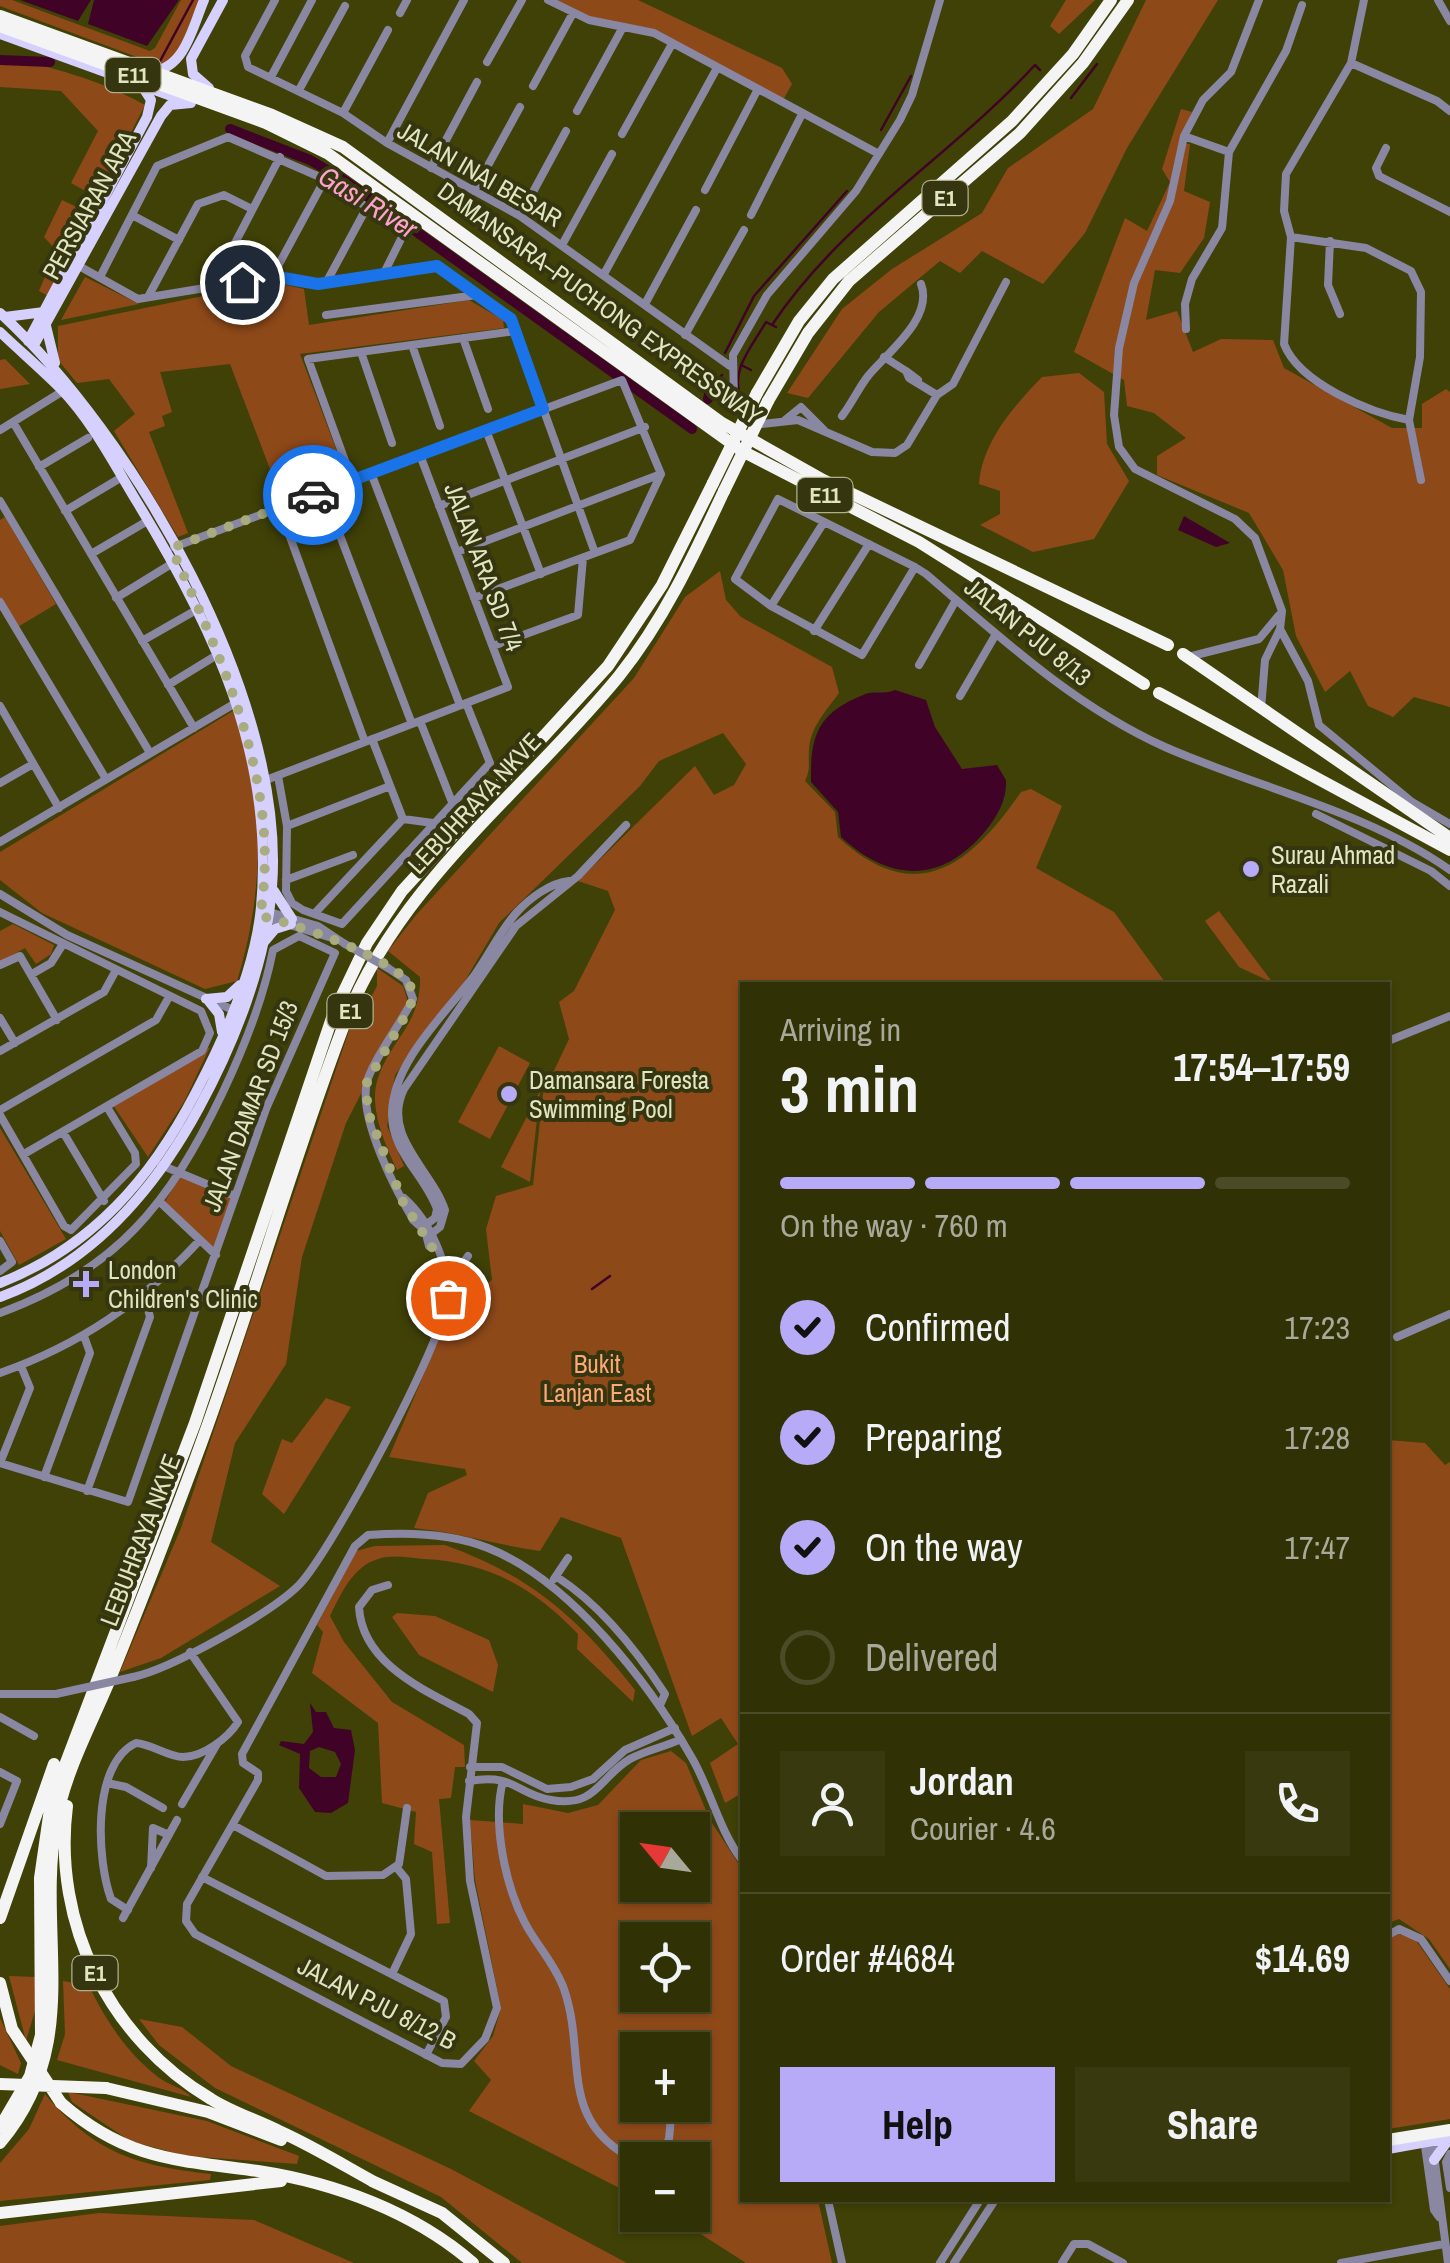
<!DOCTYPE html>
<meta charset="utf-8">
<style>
:root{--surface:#303105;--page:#38390f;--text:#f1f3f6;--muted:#a8a99a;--line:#4b4c27;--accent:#b7abf7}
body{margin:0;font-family:"Archivo Narrow",sans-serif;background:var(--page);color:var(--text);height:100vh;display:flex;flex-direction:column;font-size:38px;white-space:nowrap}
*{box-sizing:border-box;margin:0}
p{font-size:32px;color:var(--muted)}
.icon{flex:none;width:55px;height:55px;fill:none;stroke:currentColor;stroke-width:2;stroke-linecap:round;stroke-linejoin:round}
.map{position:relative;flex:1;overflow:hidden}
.details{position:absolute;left:740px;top:982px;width:650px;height:1220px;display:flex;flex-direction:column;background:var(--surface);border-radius:0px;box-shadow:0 2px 8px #0004,0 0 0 2px var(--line)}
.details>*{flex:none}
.needle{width:65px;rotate:299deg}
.fabs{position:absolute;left:620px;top:1812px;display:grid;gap:20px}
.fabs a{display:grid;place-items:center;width:90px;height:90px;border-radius:0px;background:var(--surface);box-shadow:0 2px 8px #0004,0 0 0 2px var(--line);font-size:50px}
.pin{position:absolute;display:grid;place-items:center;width:85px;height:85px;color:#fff;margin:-42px;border:5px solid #fff;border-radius:50%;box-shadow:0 2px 10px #0007}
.courier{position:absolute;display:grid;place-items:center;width:100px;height:100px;margin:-50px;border:8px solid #1a73e8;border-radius:50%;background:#fff;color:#222;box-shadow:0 2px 12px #0007}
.head em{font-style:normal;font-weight:700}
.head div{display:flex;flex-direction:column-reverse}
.head{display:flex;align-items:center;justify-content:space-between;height:170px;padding:0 40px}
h1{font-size:65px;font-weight:700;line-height:75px}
.bar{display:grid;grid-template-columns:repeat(4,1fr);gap:15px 10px;align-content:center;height:120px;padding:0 40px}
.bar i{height:12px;border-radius:8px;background:var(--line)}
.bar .current{background:var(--accent)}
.bar p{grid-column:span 4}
.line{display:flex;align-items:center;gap:25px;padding:0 40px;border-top:2px solid var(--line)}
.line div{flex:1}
.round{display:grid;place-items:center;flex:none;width:105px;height:105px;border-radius:0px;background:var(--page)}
ol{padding:0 40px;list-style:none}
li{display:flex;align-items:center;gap:30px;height:110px}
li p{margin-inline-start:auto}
li .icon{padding:10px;border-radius:50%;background:var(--accent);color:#111;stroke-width:4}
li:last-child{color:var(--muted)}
li i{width:55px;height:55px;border:5px solid var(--line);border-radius:50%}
.button{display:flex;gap:20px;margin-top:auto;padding:20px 40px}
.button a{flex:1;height:115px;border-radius:0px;background:var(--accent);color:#111;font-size:40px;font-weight:700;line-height:115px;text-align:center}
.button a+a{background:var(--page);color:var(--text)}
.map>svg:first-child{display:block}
.green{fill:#8e4919;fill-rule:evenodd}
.water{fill:#400327;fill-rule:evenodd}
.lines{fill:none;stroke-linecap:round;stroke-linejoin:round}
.stream{stroke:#400327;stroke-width:2.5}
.river{stroke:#400327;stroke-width:10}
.minor{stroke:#8a87a3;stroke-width:8}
.major{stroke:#d6d0fe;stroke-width:10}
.highway{stroke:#f4f4f4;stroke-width:12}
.minor-bridge{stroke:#8a87a3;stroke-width:8}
.highway-bridge{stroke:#f4f4f4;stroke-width:12}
.done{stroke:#a9ac81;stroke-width:10;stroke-dasharray:0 18}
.route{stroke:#1a73e8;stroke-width:12}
.poi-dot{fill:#b7abf7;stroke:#353610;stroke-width:4}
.labels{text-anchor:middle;stroke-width:8;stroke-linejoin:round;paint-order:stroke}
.shield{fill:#353610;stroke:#aeb08d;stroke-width:2.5}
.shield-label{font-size:22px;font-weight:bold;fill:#e2e5c2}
.street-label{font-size:25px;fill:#e2e5c2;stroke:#353610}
.poi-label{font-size:25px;fill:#e2e5c2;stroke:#353610;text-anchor:start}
.park-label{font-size:25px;fill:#fea875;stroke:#353610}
.water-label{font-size:28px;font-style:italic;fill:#fea1cc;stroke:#353610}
</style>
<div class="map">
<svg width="1450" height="2263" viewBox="0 0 1450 2263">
<rect width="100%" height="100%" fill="#404107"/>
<path class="green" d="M0,0H12L150,51L155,48L181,0H200L176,57L161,66L0,6Z
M556,0H638L782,68L792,84L783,100L658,31L585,16Z
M1066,0H1095L1059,34L1050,26Z
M1146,0H1218L1127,148L1085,233L1043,284L982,251L960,273L940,261L879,312L808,398L787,393L842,309L892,269L982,213L1008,168L1093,109Z
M0,56C51,67 99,79 145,105L48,296L39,291L56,250L44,237L62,200L81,209L89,193L71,183L98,131L61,91L0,87Z
M1181,109L1192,112L1180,143L1190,144L1184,191L1210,202L1204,238L1180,273L1155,270L1146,320L1177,311L1193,352L1221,339L1273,340L1284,368L1392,428H1422V404L1446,389L1450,392V707L1414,697L1393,717L1368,706L1350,671L1325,692L1296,636L1283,570L1249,513L1157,475V456L1186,438L1154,413L1127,406L1124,380L1074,352L1125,218L1147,231L1170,182L1162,169Z
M85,277L139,304L61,320Z
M271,282L304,289L309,325L469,300L503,320L504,328L300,354L346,475L281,498L230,364L160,372L172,412L162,416L165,426L149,432L188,533L178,537L114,431L135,414L109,379L77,383L58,360V326Z
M5,359L30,384L0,389V360Z
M1079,373L1104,392L1107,444L1129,481L1094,539L1033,552L980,525L1000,514V491L979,484C982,442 1014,406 1042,377Z
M5,517L56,604L16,628L0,601V520Z
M720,571L726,600L741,617L832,667L839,693C827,710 810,727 809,750C808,763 811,768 805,781L835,812L838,837C916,909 970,866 1021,792L1031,789L1062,806L1036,868L1114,912L1167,985H742V1793L725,1803L710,1763L738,1744L721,1718L692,1736L621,1538L561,1517L540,1551C497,1545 457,1532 414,1528L428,1493L467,1475L465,1469L389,1457L448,1317L492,1280L486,1229L496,1196L533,1185L543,1094L569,1039L559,1002L574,991L615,910L608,891L578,881L695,766L714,795L734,785L746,764L723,733L659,761L640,786L499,923L463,984L395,1075L387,1126L404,1166L397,1170C385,1144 368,1107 378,1078C392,1038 421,1024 420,977L388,951L416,915L634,678L685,597Z
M233,711C267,796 264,895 237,981L205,989L42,913L0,880V852Z
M1219,911L1273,983L1239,967L1205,921Z
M13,924L54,945L51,954L36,964L25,948L0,962V931Z
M377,968L403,986L408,1002L346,1123L302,1257L286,1364L235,1443L211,1542L280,1586L161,1658L120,1672L181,1528L351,1025L362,998L369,1001L377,986Z
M499,1046L530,1063L490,1139L458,1122Z
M210,1047L184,1102L148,1157L113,1105Z
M540,1091L530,1182L501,1167Z
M0,1128L66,1239L19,1265L0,1231Z
M181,1175L232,1196L215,1251L164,1203Z
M326,1398L351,1407L284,1514L262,1494L282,1439L292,1443Z
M1388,1440L1425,1443L1445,1465L1450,1462V1969L1429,1939L1399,1919L1388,1923Z
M445,1545C533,1577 578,1618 635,1690L633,1702L577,1649L578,1634C534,1588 489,1562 424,1559C410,1558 392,1554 378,1559C352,1567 341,1594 330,1616L344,1642L392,1702L464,1745L465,1767H455L451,1798L439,1799L450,1923L437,1924L432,1852L414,1844L416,1812L382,1803L378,1723L312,1673L323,1632L317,1625L356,1551L375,1546Z
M397,1613L435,1616L489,1640L498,1665L493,1692L419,1655L392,1617Z
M671,1751L686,1763L710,1820L742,1869V2200H818L832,2263H746L671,2215H692V2160H638L637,2197L469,2111L491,2080L474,2061L493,2036L501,2008L475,1880L470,1820L523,1824V1804L568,1813L598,1805L641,1760ZM638,1830H692V1885H638ZM638,1940H692V1995H638ZM638,2050H692V2105H638Z
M1395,1933L1415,1939L1450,1989V2119L1388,2129V1939Z
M9,1976L36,1977V2007L26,2041Z
M63,1981L89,1986C106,2021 127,2053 158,2077C168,2085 184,2088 191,2097L57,2060L65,2034Z
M0,2018L21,2063L18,2074L0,2065Z
M139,2019L182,2027L231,2066L451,2169L627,2263H522L441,2197L215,2088L159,2045Z
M68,2092L207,2121L299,2156L297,2164L186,2156L130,2141L72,2102Z
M45,2094C94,2153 137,2166 211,2174L210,2180L0,2201V2163L29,2129Z
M99,2213L254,2220L354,2263H0V2226Z"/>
<path class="water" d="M20,0H91L78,21Z
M94,0H179L147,46L88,24Z
M1184,516L1230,543L1216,547L1178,530Z
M895,690L926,700L935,727L962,769L997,765L1006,780C1007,799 998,815 987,829C943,884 891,883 841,837L838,812L811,782C810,735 818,713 863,695C873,690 884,695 895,690Z
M310,1703L316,1712H326L334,1728L351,1730L355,1750L348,1803L331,1813L315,1812L299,1788L300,1754L279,1745L281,1741L304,1744L313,1732ZM319,1747L335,1752L341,1764L336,1777H321L309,1768L310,1751Z"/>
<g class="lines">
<path class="stream" d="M159,63L193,0
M1071,98L1097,64
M881,130L911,76
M772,325C841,221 951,156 1035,65L1040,70
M725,353L754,296L847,191
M741,365L751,370
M710,389L722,375
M742,399C728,372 753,345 766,322L776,327
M592,1289L610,1276"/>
<path class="river" d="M0,60L50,62
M230,129L310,160L344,180L692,429
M708,399L710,389"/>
<path class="minor" d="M275,0L245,56L248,67L343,113L387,143L520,216L730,366
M548,0L589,20L654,33L879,154
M940,0L912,95L900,120L856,191L767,295L733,355L734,398L744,412L762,424L798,420L872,452L895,453L907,445L937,395L953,384L1006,282
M1259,0L1231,72L1203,100L1184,136L1170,201L1134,283L1119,348L1114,415L1119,447L1135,469L1235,519L1255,538L1282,611L1280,629L1265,660L1261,709
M1364,0L1351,63L1286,174L1284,211L1291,237L1284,344C1299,383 1370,413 1409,420
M1438,0L1450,21
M400,13L407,0
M487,62L522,0
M1351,63L1437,101L1450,111
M272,75L312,0
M533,86L573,13
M299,90L345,6
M577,111L623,27
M343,113L388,30
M622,134L672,44
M1184,136L1229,152
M387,143L464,0
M1386,148L1376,168L1379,176L1450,212
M431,168L477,82
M705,190L758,89
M474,191L520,107
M132,215L179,240
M751,215L802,114
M520,216L566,131
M1291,237L1366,248L1411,271L1421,292L1420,357L1409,420L1421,480
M1330,241L1328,285L1340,314
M562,245L612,154
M79,266L138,299L272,277L318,284L437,266L511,319L595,553
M604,274L717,68
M100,277L157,166L228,137L329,181L404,233L383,275
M272,277L325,179
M326,283L367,207
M212,287L280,157
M148,297L198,204L224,195L252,209
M645,304L696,210
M326,315L477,295
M1186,329L1185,304L1192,279L1222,228L1229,152L1286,51L1302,5
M685,335L744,230
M463,338L488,409
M412,345L440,426
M361,352L392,443
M884,357L906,371
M918,380L906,371L909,378L937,395
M842,416C852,403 858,389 868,376C887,353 934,318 921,284
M785,420L801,407L824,430
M13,422L194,728
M0,430L63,391
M486,430L541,574
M39,467L88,438
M371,473L460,705
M352,480L308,359L516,331
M323,491L412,724
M0,501L150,753
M439,506L645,427
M279,507L365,742
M65,511L117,480
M174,547L622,380L661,474L630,540L474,598
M457,552L661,474
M91,554L144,523
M915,567L862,655L771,606L735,579L778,499L915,567L926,574C1001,638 1074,706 1165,747C1258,788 1366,811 1450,870
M116,598L168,566
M0,602L106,779
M771,606L824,522
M1280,629L1308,681L1319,725L1412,802L1450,824
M814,631L869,544
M142,641L191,613
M493,646L578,615L583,558
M1188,657L1259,639L1279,615
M919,665L956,600
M168,685L212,658
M960,696L996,634
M0,706L59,808
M420,721L452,802
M372,739L403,819
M278,776L287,826L286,891L292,903L303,910L342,924L490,763L466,703
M266,780L508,687L420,455
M0,783L33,764
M1316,814L1431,871L1450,886
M403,819L433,823
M287,826L390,786
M0,842L239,701
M286,880L353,855
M0,894L67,935L233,1010
M266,911L318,926L345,944
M0,912L201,1011L210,1033L202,1051L24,1154
M316,912L403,819
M264,917L332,938
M0,965L20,956L57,1020
M388,968L406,980L413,999C403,1020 371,1063 367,1082C358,1118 396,1191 414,1221
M32,974L51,963L63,944
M0,1018L15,1043
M1388,1041L1450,1016
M0,1051L104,992L115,972
M0,1110L156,1020L169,997
M0,1115L64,1226L71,1230L136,1164L135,1153L107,1107
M63,1132L104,1201
M161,1165L235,1196
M161,1203L216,1255
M413,1220L430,1235L440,1227L445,1210C432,1170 381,1136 404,1089L516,926L578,876L626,825
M0,1241L12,1262L0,1271
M429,1246L424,1226L435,1218L437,1209C425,1175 391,1152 392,1113C393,1062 445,1014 474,976C489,955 500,931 517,912C530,898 550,883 569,881
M446,1274L459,1269L468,1256
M0,1313C117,1270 169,1204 222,1094C244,1048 263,1001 273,950L299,936L335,953L266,1109L128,1502L0,1463
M1397,1337L1450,1314
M0,1373C79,1345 143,1302 200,1240
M0,1463L30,1388L21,1366
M44,1477L90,1353L84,1336
M87,1491L150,1317L144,1294
M557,1577C599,1604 637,1651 665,1694L660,1705
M554,1579L568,1558
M388,1585L372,1590L359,1607C362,1665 427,1691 469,1714L477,1723L466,1817L470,1881L497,2008L485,2039L461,2064L442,2063L195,1934L186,1921L187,1904L258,1780V1773L243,1763L242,1754L355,1546L368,1535C407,1532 451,1533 488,1548C571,1581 649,1683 692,1758C711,1791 719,1830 742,1860
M133,1677C171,1669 271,1613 299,1585C331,1552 443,1343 447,1300C451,1266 429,1220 404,1198
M0,1694H56
M0,1717L34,1736
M470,1767H502L547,1789L571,1787L593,1779L625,1750L675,1728
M0,1772L17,1781L0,1824
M469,1781C515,1773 516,1794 551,1800C597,1808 599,1777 630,1759C646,1750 665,1747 681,1739
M503,1781C492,1822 505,1885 525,1923C537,1946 555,1964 564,1989C588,2059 555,2121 638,2162
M107,1783L126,1787L163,1808
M182,1804L217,1744
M233,1825L326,1876L383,1875L399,1864L407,1808
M151,1868L153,1828L169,1835
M202,1877L444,2001L446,2017L426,2055
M128,1910L111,1899C97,1861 91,1764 136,1743C152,1744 168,1757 183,1757C203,1757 228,1738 238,1722L190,1652
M123,1918L177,1820
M1388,1935L1399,1929L1421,1939L1450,1981
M392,1974L411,1934L406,1879L397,1868
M1424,2139L1434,2210L1439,2217
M1432,2139L1448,2263
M1450,2154L1446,2162L1450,2188
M658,2160L669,2139L671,2117
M828,2200L842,2263
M940,2263L980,2200
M954,2263L995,2200
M1062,2263L1074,2244H1088L1123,2263
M1341,2263L1444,2244"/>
<path class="major" d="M0,34L185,101
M153,71C185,68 193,26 204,0
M209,88L193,74L191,59L223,0
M0,313C134,436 287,700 272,887C266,963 235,1042 199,1108C154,1191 91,1264 0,1297
M5,317L44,312
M46,326L55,363
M0,332C20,351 41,369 61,389C92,421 114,464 137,502C214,628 275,756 261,907C255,970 225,1037 196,1092C151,1179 92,1247 0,1283
M28,341L147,117L151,100L142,86
M34,345L161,116L170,105L191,103
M274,891L292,919
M264,942L275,929L291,924
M206,999L227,997L240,985
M207,999L219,1014L222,1032
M1388,2149L1450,2138
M1434,2160L1449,2139"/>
<path class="highway" d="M0,16L272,115L343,147L722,423L823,480L1168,645
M0,26L266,123L327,153L742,451L919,542L1144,684
M757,393L799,321L833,279L1012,121L1073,54L1111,0
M768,401L808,333L849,281L1020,133L1083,63L1128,0
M1183,654L1450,838
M1159,693L1450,850
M67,1806C52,1924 110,2039 211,2099C233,2113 258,2120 281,2132C314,2147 345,2166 376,2183
M0,1918L54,1764
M106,2088L208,2112L281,2140
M61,2103C126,2160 177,2160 258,2171C336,2183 414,2212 473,2263
M0,2127L30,2076L41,2035L40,1878L51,1802L195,1423L334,1012L367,943L402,891L608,666L662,585L713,483
M0,2143C85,2042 36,1939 56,1823C64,1775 89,1729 108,1684C138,1610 167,1535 195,1460C249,1316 290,1166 345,1022C399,882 527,789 619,676C664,620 694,555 724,491
M372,2181L442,2213L504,2263
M0,2213L281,2181"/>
<path class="minor-bridge" d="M345,944L388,968
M56,1694L133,1677"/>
<path class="highway-bridge" d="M713,483L757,393
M724,491L768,401
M0,1983L12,2029L61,2103
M0,2084L106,2088
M1388,2140L1450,2130"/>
</g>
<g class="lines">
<path class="done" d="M313,495L174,547V554C225,667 282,788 260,916C290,922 400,959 411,988C415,996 411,1003 408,1011L367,1082V1110L403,1202L444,1266L448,1298"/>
<path class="route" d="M242,282L272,276L318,284L437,266L511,319L543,409L313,495"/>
</g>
<g class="poi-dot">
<circle cx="1251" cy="869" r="10"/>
<circle cx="509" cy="1094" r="10"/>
<path d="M81 1269h10v10h10v10h-10v10h-10v-10h-10v-10h10z"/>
</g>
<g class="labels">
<g class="shield">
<rect x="105.5" y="58" width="55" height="34" rx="8"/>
<rect x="922.5" y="181" width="45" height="34" rx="8"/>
<rect x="797.5" y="478" width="55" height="34" rx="8"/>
<rect x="327.5" y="994" width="45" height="34" rx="8"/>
<rect x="72.5" y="1956" width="45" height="34" rx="8"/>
</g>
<g class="shield-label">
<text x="133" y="83">E11</text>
<text x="945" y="206">E1</text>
<text x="825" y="503">E11</text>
<text x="350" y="1019">E1</text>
<text x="95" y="1981">E1</text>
</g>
<g class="street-label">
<text transform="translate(480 174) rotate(30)" y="9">JALAN INAI BESAR</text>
<text transform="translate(89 205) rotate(-61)" y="9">PERSIARAN ARA</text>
<text transform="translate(600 303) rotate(36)" y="9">DAMANSARA–PUCHONG EXPRESSWAY</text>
<text transform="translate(484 567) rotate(69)" y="9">JALAN ARA SD 7/4</text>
<text transform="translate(1028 632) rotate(39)" y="9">JALAN PJU 8/13</text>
<text transform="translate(474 803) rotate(-47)" y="9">LEBUHRAYA NKVE</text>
<text transform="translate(250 1106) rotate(-69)" y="9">JALAN DAMAR SD 15/3</text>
<text transform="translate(140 1540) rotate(-69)" y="9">LEBUHRAYA NKVE</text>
<text transform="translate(377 2003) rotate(27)" y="9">JALAN PJU 8/12 B</text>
</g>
<g class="poi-label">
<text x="1271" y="864">Surau Ahmad<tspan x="1271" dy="29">Razali</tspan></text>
<text x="529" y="1089">Damansara Foresta<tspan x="529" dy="29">Swimming Pool</tspan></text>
<text x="108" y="1279">London<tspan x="108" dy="29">Children's Clinic</tspan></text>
</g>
<g class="park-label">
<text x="597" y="1373">Bukit<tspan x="597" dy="29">Lanjan East</tspan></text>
</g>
<g class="water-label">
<text transform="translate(368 202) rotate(32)" y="10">Gasi River</text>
</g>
</g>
</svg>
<div class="fabs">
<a><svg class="needle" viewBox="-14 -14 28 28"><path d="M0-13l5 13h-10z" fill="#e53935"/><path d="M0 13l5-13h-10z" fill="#a8a99a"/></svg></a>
<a><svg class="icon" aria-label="locate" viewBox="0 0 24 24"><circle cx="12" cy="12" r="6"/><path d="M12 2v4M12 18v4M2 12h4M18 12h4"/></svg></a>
<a>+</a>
<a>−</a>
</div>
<div class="pin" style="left:448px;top:1298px;background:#ea580c"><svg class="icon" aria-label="bag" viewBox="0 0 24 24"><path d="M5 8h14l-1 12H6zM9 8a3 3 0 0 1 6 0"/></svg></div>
<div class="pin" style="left:242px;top:282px;background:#1f2937"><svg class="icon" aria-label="home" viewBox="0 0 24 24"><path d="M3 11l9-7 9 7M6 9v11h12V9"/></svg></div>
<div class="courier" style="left:313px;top:495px"><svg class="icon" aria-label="car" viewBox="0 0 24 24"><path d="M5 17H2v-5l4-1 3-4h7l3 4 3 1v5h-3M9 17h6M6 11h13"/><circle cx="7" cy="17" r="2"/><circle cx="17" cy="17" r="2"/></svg></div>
<section class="details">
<div class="head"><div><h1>3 min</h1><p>Arriving in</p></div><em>17:54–17:59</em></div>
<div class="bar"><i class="current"></i><i class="current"></i><i class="current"></i><i></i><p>On the way · 760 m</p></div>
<ol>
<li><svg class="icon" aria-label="check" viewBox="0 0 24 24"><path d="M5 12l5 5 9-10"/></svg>Confirmed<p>17:23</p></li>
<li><svg class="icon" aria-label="check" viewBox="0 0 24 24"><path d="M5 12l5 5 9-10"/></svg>Preparing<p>17:28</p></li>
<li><svg class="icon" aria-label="check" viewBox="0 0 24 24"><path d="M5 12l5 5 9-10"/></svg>On the way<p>17:47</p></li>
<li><i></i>Delivered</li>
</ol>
<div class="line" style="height:180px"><a class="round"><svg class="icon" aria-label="person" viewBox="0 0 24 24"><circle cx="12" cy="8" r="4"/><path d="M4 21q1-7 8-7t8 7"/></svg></a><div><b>Jordan</b><p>Courier · 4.6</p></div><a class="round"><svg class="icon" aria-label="phone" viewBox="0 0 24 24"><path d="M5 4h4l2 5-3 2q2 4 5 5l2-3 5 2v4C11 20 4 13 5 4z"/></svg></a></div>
<div class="line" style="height:130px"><div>Order #4684</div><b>$14.69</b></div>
<div class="button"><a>Help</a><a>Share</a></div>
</section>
</div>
